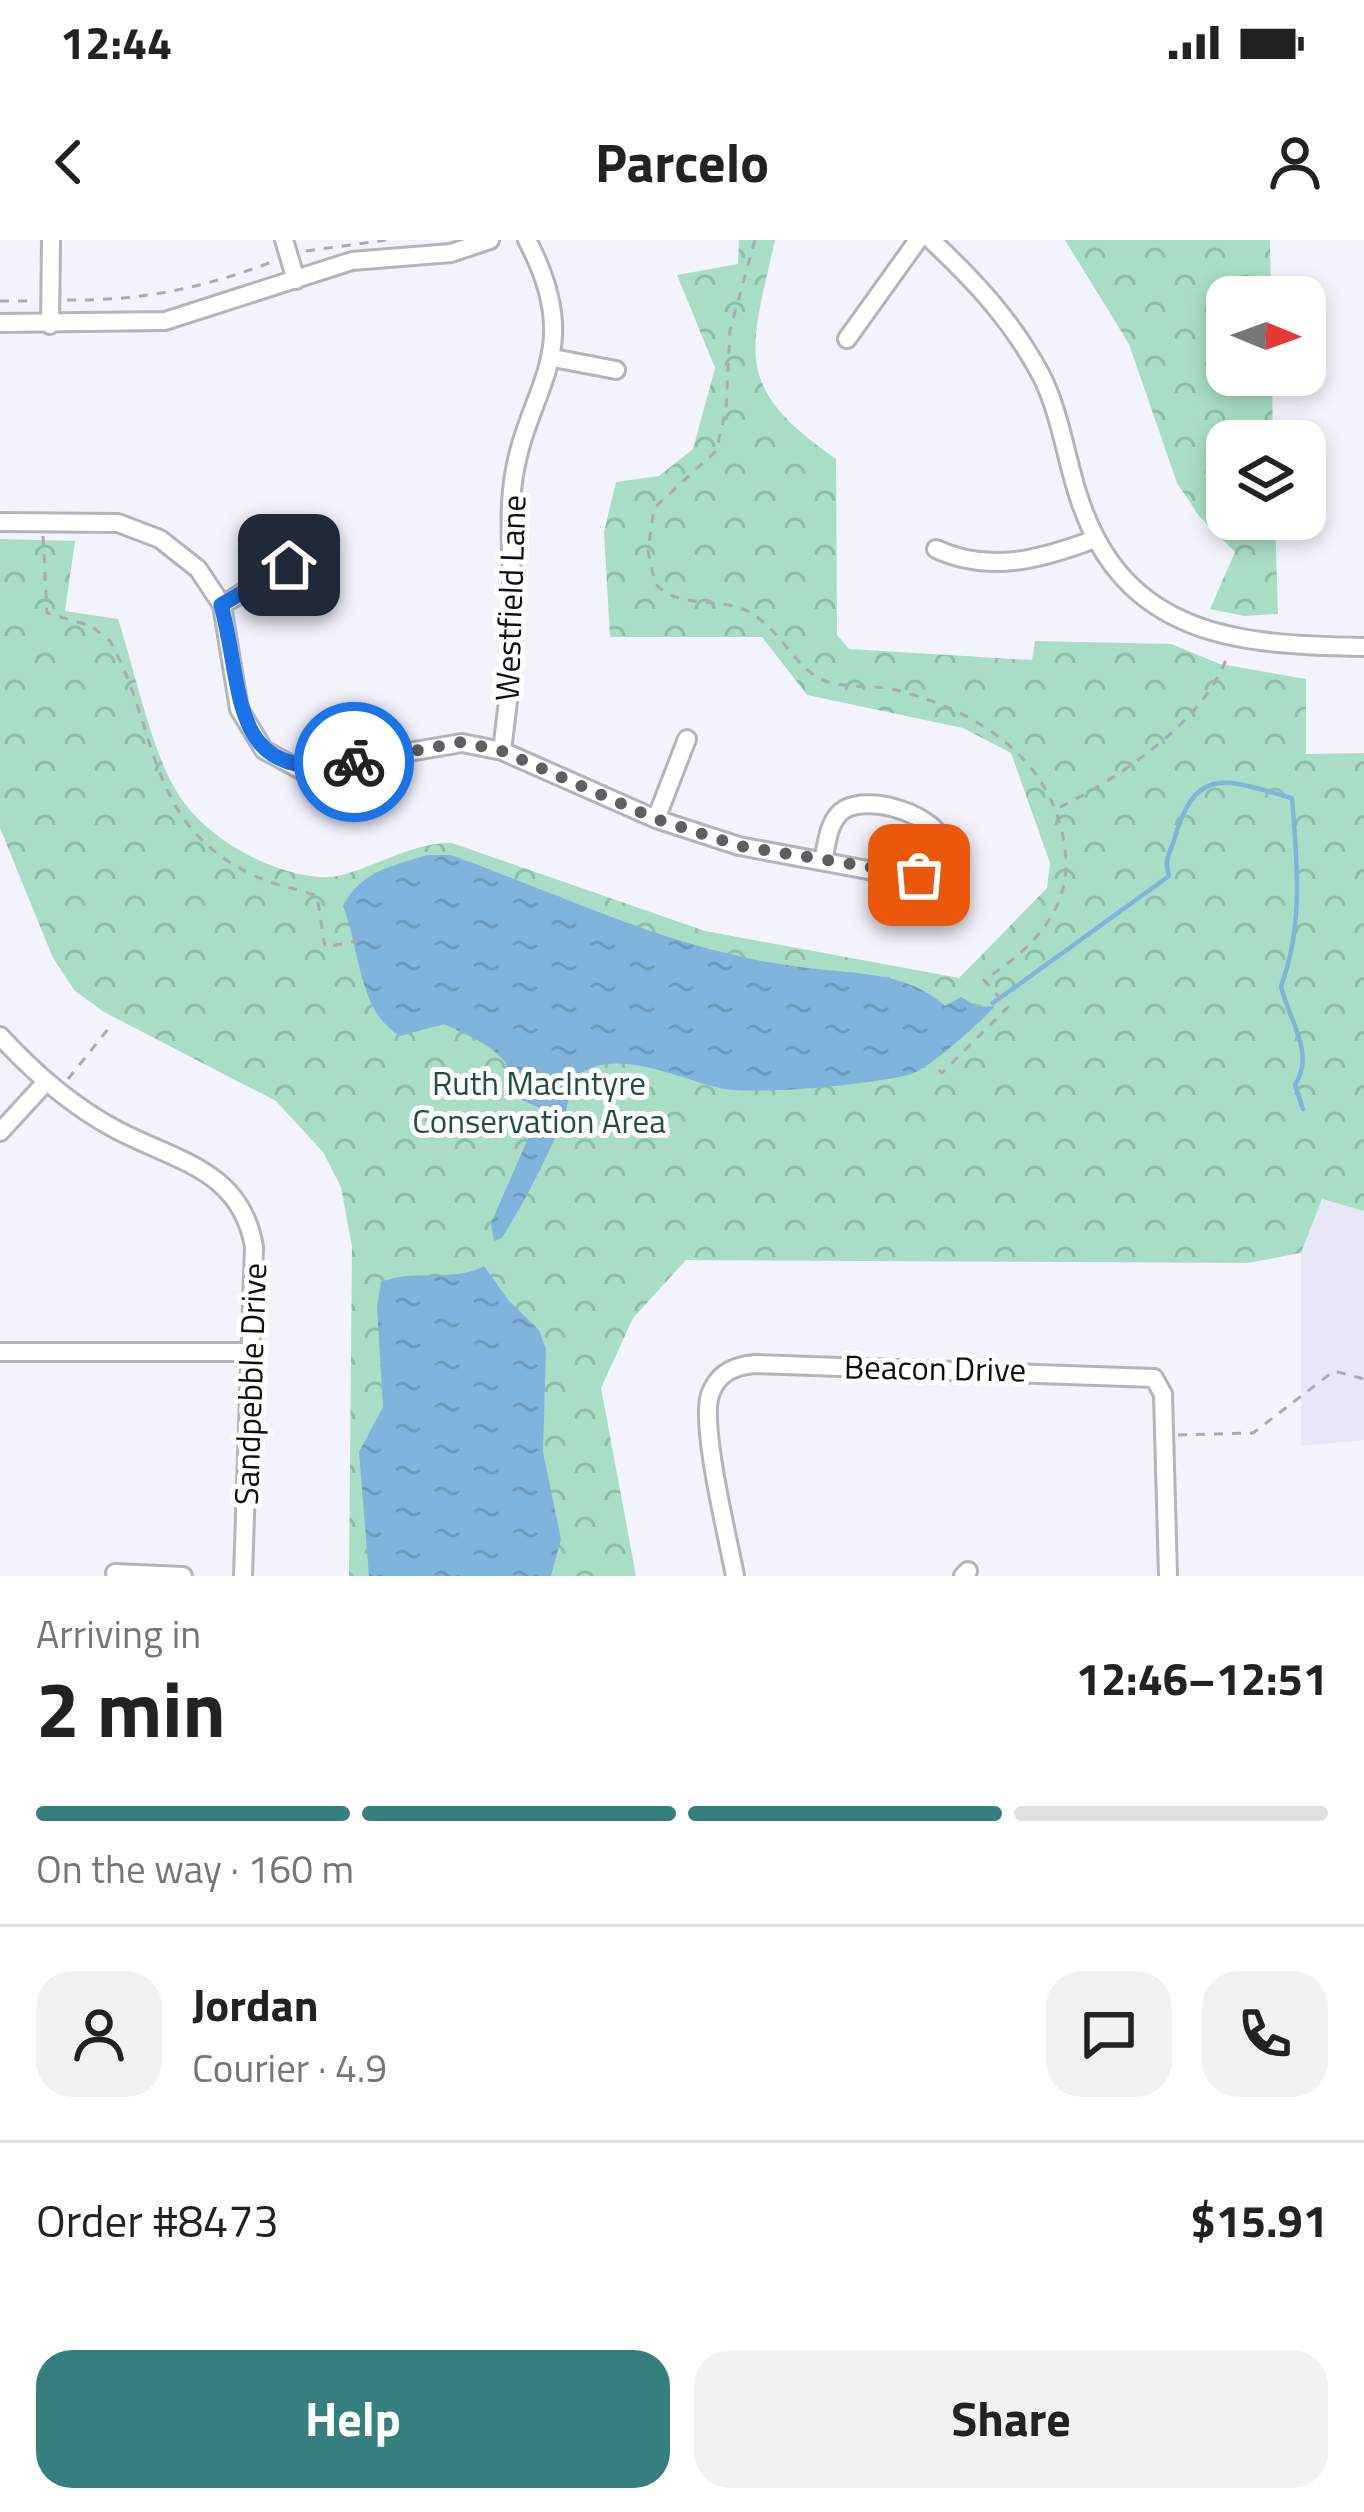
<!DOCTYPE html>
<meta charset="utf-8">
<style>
:root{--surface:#fff;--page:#f2f2f2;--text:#222;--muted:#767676;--line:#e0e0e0;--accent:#367f7f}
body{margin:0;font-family:"Titillium Web",sans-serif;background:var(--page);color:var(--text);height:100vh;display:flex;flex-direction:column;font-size:45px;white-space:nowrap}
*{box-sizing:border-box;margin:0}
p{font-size:39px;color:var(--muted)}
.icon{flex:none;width:66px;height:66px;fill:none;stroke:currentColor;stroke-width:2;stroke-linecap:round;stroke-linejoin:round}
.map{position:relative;height:1336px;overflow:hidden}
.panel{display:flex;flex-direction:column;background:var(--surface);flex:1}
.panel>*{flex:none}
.needle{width:78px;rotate:91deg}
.controls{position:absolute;left:1206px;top:36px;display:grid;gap:24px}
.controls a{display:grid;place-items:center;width:120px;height:120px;border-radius:24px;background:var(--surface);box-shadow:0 6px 18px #0003;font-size:60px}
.pin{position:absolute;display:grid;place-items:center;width:102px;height:102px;color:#fff;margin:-51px;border-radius:24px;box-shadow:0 6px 18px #0006}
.courier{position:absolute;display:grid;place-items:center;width:120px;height:120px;margin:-60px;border:9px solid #1a73e8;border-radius:50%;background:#fff;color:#222;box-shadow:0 3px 15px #0007}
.headline em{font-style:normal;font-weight:700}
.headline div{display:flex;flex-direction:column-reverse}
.headline{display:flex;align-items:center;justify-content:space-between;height:204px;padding:0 36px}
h1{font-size:78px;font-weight:700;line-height:90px}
.bar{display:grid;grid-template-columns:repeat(4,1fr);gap:18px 12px;align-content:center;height:144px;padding:0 36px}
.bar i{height:15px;border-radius:9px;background:var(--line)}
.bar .on{background:var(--accent)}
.bar p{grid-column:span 4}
.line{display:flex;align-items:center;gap:30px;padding:0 36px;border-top:3px solid var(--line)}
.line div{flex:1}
.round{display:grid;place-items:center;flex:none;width:126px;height:126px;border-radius:36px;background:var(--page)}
.cta{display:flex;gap:24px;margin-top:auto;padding:24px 36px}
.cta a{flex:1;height:138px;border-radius:36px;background:var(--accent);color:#fff;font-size:48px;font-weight:700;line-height:138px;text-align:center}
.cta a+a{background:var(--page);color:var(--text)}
.status{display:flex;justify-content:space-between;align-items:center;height:84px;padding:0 60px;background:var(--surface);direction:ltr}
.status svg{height:33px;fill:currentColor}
header{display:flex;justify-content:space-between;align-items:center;height:156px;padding:0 36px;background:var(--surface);font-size:54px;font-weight:700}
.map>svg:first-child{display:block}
.built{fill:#e6e8f8}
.park{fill:url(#park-crowns)}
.water{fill:url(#water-ripples)}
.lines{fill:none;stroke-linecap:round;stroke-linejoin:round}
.stream{stroke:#81b4dc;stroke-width:4.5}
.minor-casing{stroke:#b3b4bc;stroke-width:22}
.path{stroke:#aaabb2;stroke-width:3;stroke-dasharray:9 9;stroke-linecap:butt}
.minor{stroke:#fff;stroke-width:16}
.done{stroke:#5e5e63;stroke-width:12;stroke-dasharray:0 21.6}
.route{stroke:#1a73e8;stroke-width:15}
.labels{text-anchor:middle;stroke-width:10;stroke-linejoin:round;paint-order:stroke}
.street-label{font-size:33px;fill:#0e0e11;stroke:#fff}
.park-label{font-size:33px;fill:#1d513d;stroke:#fff}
</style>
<div class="status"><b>12:44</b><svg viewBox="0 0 49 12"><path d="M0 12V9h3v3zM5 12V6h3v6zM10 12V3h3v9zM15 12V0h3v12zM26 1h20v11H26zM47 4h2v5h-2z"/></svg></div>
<header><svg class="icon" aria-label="back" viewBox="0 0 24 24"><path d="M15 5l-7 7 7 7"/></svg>Parcelo<svg class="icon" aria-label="person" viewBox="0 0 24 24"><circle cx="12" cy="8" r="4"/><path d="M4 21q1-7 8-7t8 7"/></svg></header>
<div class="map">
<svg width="1364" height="1336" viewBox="0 0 1364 1336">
<defs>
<pattern id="park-crowns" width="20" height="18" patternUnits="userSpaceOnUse" patternTransform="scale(3)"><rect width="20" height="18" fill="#a8dec5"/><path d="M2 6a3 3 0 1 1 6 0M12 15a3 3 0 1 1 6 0" fill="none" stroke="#8fbda8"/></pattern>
<pattern id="water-ripples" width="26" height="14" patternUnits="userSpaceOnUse" patternTransform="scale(3)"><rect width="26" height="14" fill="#81b4dc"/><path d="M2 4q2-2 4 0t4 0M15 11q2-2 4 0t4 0" fill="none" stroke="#6e9abc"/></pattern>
</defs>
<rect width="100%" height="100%" fill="#f2f3fc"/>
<path class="built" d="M1322,959L1364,971V1200L1301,1206V1013Z"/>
<path class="park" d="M739,0H775C750,113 731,146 836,219L837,395L849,409L1032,420L1035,401L1171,404L1220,424L1306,439V514L1364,513V971L1322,959L1301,1013L1248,1023L686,1020L633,1078L601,1148L636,1336H349L352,1007L341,947L323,912L276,861L104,772L75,751L53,718L0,588V299L75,301L65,371L118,379C134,428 150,504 174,547C200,595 265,632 319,637C354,641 407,601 452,603L705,691L959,738L1047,648L1050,623L1011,513L963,488L807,455L762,397H610L604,292L616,242L659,236L693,209L715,128L677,35L738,24Z
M1065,0H1270L1271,57H1227V135H1272L1273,201H1227V279H1275L1278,374L1244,376L1210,369L1235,312L1199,276L1177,243L1129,104Z"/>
<path class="water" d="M427,615H451C570,658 680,714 808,728C856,734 908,732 945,766L961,757L978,767L995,766C981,782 930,828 911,834C877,844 754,856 720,848C682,840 615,806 579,835C567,845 570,864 564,877C547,919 526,959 502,998L494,1001L491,983L541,869L516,857L504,842L506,823C491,804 465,794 444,784L400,796C358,772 360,708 343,666C361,631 392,626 427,615Z
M484,1026L509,1061L539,1090L546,1109L543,1212L561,1299L551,1336H369L359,1212L383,1167L377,1067L381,1042C415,1028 453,1043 484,1026Z"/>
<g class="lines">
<path class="stream" d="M993,763L1169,636C1164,619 1169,616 1174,600C1196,523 1227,540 1292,558C1297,619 1304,686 1281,746C1288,779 1316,813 1295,845L1303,869"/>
<g class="minor-casing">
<path id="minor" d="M284,0L296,40
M931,0C976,42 1012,81 1041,135C1060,172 1066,219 1079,258C1125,398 1239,405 1364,407
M0,83L165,81L352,21L451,13L490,0
M50,85L51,0
M847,99L918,0
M553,118L616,130
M0,282L118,283L160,299L198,329L222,365L239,469L264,510L301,530L462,503L502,511L656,579L739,606L895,635L933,629L945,605C935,574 872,555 845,569C828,579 827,604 823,621
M936,309C990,334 1042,319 1095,299
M222,365L289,325L316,287
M502,511C506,475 512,438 513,401C514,355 509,309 511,264C516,151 592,123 527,0
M656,579L687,499
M0,796C34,833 70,865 115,889C175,921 241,929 254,1007L243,1336
M0,892L46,842
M0,1112H252
M115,1333L183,1336
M735,1336C728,1298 700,1186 710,1155C717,1134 733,1126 754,1124L1154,1138L1163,1154L1168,1336
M963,1336L968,1331"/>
</g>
<path class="path" d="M755,0L730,90L726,170L716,211L654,268L648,311L655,343C676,370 721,356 749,372C777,387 790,418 815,436C836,450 872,444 896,450C979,471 1054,520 1065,609C1073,669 1032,709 984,740L1008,767L942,833L933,824
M306,11L387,0
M67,60C142,61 204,48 274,21
M0,61H34
M43,296L47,373L91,386L110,401C160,490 144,584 255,636C275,646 297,648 317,656L325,707L357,701
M1060,567C1120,538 1207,479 1228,414
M68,839L113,783
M1178,1195L1253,1193L1334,1131L1364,1139"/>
<use href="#minor" class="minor"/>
</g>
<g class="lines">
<path class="done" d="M354,522L462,502L502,511L656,579L740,606L919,635"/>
<path class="route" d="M289,325L221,365C245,453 227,546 354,522"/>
</g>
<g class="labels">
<g class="street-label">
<text transform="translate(510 358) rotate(-88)" y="12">Westfield Lane</text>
<text transform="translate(935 1128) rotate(1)" y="12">Beacon Drive</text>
<text transform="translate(250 1144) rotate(-88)" y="12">Sandpebble Drive</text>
</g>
<g class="park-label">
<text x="539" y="855">Ruth MacIntyre<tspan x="539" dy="38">Conservation Area</tspan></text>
</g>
</g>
</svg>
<div class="controls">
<a><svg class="needle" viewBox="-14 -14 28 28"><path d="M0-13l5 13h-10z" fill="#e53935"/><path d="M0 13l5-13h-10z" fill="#767676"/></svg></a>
<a><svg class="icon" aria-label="layers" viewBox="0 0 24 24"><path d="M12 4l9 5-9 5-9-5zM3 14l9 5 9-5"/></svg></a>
</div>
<div class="pin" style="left:919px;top:635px;background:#ea580c"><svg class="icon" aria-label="bag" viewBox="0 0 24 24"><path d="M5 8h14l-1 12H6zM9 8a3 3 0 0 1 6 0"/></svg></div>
<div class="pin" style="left:289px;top:325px;background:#1f2937"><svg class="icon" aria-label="home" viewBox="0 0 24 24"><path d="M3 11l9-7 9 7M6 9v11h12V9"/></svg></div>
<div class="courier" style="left:354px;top:522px"><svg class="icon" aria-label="bike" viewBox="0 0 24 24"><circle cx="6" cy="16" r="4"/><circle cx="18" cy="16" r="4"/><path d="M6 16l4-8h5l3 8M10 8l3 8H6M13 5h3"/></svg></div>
</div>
<section class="panel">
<div class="headline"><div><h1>2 min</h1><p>Arriving in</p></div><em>12:46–12:51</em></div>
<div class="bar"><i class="on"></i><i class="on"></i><i class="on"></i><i></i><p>On the way · 160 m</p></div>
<div class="line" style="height:216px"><a class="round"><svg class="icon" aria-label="person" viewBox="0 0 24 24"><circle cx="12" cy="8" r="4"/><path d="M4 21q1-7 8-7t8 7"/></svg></a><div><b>Jordan</b><p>Courier · 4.9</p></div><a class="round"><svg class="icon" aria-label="chat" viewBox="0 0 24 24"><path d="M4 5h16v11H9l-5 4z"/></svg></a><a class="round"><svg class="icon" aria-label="phone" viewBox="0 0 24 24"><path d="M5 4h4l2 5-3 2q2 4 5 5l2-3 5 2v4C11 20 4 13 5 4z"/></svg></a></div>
<div class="line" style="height:156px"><div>Order #8473</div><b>$15.91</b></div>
<div class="cta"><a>Help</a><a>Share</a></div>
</section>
